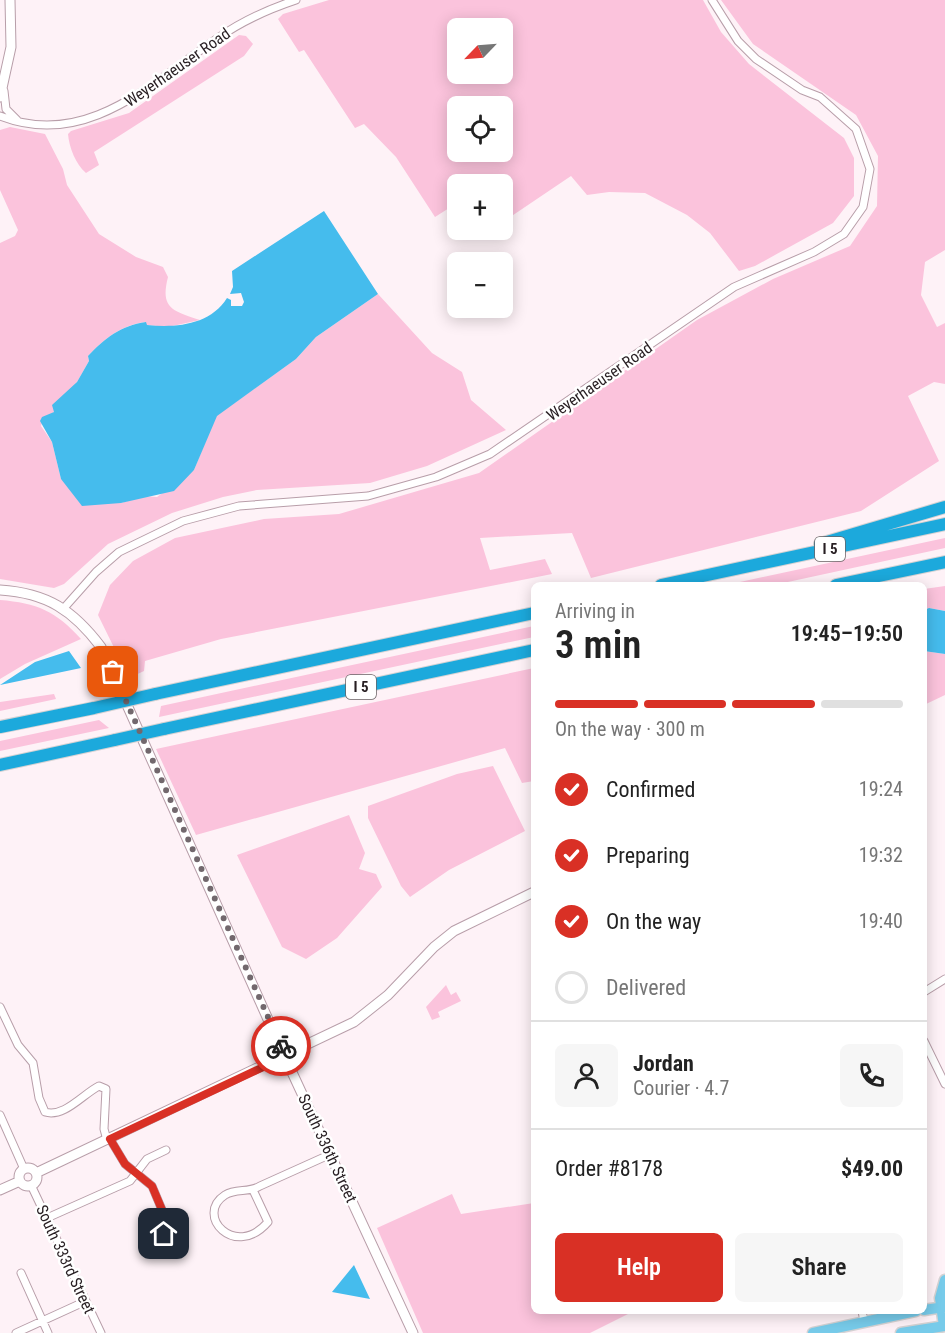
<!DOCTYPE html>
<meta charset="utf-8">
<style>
:root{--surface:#fff;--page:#f6f6f6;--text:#222;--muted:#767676;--line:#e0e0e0;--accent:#d93025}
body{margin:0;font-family:"Roboto Condensed",sans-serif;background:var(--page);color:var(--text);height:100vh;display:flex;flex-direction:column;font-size:22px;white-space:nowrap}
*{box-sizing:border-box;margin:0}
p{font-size:20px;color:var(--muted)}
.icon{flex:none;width:33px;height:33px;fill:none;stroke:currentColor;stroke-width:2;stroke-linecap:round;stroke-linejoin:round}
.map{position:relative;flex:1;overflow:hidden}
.drawer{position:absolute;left:531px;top:582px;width:396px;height:732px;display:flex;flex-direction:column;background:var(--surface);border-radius:9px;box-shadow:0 3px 15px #0003}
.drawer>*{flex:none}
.needle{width:39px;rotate:245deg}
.controls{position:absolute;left:447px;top:18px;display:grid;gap:12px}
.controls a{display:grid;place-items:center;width:66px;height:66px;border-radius:9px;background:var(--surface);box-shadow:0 3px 15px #0003;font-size:30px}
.pin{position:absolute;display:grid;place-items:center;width:51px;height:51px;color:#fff;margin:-26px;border-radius:12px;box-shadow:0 3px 9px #0006}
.courier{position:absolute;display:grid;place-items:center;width:60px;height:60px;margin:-30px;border:4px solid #d93025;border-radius:50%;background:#fff;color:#222;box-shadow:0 2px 8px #0007}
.summary em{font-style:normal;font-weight:600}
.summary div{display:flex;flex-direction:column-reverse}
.summary{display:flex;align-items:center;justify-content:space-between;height:102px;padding:0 24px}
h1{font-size:39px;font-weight:600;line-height:45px}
.bar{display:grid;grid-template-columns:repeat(4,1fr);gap:9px 6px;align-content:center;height:72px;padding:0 24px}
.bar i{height:8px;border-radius:4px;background:var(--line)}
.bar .current{background:var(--accent)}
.bar p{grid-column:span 4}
.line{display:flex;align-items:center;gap:15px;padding:0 24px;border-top:2px solid var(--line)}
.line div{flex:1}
.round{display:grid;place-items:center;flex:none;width:63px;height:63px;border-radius:9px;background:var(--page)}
ol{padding:0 24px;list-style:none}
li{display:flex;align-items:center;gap:18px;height:66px}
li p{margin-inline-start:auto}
li .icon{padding:6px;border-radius:50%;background:var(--accent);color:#fff;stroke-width:4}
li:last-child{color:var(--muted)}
li i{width:33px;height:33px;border:3px solid var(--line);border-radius:50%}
.primary-button{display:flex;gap:12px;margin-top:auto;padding:12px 24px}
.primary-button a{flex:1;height:69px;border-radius:9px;background:var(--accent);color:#fff;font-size:24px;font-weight:600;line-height:69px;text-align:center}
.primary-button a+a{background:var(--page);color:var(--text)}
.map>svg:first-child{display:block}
.green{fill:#fbc3dc;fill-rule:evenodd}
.water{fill:#45bced}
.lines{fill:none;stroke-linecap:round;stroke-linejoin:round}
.street-casing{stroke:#b89ea9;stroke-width:9}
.secondary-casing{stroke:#b89ea9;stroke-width:11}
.primary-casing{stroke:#d4d2d3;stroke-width:13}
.highway-casing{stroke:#d4d2d3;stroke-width:14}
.street{stroke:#fff;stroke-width:7}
.secondary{stroke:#fff;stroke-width:9}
.primary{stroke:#77cbea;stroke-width:10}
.highway{stroke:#1ca9dc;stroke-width:12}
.highway-bridge-casing{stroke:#d4d2d3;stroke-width:14;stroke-linecap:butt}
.highway-bridge{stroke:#1ca9dc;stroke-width:12}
.done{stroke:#72686d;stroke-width:6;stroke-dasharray:0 10.8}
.route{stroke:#d93025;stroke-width:8}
.labels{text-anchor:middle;stroke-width:5;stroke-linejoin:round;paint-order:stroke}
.shield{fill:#fff;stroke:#686264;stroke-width:1.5}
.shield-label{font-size:15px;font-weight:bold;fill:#271e22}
.street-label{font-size:16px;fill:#271e22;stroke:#fff}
</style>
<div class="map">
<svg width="945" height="1333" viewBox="0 0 945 1333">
<rect width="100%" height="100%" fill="#fef2f7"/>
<path class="green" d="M329,0H703L721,32L749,64L844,138L854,158V196L833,223L755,266L739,271L710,233L687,215L645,193L609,192L587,195L571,176L503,222L502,184H458L457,203L435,217L396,157L364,124L355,128L304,50L299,52L278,19L283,14ZM502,28V74H458V28ZM458,106H502V152H458Z
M721,0H945V250L925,262L921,295L937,327L945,323V384L934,382L908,396L939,461L861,511L591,578L572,533L480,538L490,570L545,559L552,574L221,639L145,661L144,671L129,678L98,615L110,585L133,561L175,538L264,519L339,514L479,473L697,320L773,279L850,246L877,206L878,156L856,115L753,44Z
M239,35L246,36L253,44L244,56L94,152L99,165L86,173C76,165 69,147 68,134L71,131L129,113Z
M10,127L45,134L63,169L67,185L99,234L136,257L163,267L168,277C160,308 172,311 200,320L168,327L146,325L145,322C120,326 105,338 88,356L89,361L77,382L54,412L43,420L41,426L52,442L61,479L121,503L144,496L157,497L194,470L216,416L296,359L316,337L378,294L432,353L462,372L471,400L506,430L427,466L370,483L257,490L223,497L172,513L108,544L64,584L54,588L0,579V243L15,236L18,230L0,190V130Z
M945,538V548L774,585H726Z
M945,586V611L929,608L924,610V589Z
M0,600C37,603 56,611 81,639L25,664L0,679Z
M534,626V637L159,717L161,706Z
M924,651L945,654V695L924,705Z
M534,668V781L522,783L505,748L196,835L156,749Z
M54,694L56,699L0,711V702Z
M99,720L109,728L0,751V741Z
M493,766L525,831L449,870L410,897L401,886L368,818V806L457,774Z
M349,815L365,853L359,869L376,874L382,887L337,938L306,959L282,947L237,855Z
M446,985L451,995L456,992L461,1001L438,1012L440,1017L432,1020L426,1007Z
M452,1194L461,1214L534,1203V1311H634L590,1333H423L377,1228Z"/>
<path class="water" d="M324,211L378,294L316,337L296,359L217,416L194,470L174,491L121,503L82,506L61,479L52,442L40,421L42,417L54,412L52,405L77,382L89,361L88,356C105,338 120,326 146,322L147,325C176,328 210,325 227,298L231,300V306H242L244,302L241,293L230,294L233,287L232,271Z
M929,608L945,611V654L924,651V610Z
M69,651L81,668L0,685L35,662Z
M354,1265L370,1299L332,1292Z"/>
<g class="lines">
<g class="street-casing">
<path id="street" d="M4,91L6,109L17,120
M0,116C87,150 152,82 218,38C242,21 269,9 296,0
M64,608L96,572L119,552L183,521L239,506L368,496L436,477L490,454L734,287L814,252L844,234L863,207L870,169L856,129L820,97L802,90L756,59L738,41L712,0
M924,992L945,979
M0,1007L18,1045L33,1063L39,1098L45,1112C64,1118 83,1094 99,1086L106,1089L104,1129L107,1140
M924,1041L945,1084
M0,1115L24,1169
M110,1139L125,1164L152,1186L165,1217L164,1234
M31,1185L101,1333
M253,1190L268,1222C235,1260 194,1215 225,1195C236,1188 249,1193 260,1186L331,1154
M47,1218L130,1181L147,1159L166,1150
M21,1273L48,1333
M862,1311L864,1321
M16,1333L86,1301"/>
</g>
<g class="secondary-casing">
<path id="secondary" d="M0,97L11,47L10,0
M0,590C47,593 73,610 101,647L284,1055L413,1333
M19 1177a9 9 0 1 1 18 0a9 9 0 1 1-18 0Z
M36,1173L354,1022L388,995L434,947L454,931L534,892
M0,1190L20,1181"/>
</g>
<g class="primary-casing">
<path id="primary" d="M924,1310L945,1307
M944,1326L940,1298L945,1280
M813,1333L916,1311
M901,1333L945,1326"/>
</g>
<g class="highway-casing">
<path id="highway" d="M820,544L945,507
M661,585L945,524
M836,585L945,562
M155,694L534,613
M0,727L94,708
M164,729L534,650
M0,765L115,740"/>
</g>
<use href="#street" class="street"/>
<use href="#secondary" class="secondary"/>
<use href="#primary" class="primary"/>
<use href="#highway" class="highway"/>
<g class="highway-bridge-casing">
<path id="highway-bridge" d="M94,708L155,694
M115,740L164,729"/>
</g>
<use href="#highway-bridge" class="highway-bridge"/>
</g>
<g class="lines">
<path class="done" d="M113,672L281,1046"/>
<path class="route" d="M164,1234L165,1217L152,1186L125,1164L110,1139L274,1062L284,1055L281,1046"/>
</g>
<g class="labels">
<g class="shield">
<rect x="815" y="537" width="30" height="24" rx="4.5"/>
<rect x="346" y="675" width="30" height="24" rx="4.5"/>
</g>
<g class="shield-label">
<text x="830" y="554">I 5</text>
<text x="361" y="692">I 5</text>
</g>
<g class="street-label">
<text transform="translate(177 67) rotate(-35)" y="6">Weyerhaeuser Road</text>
<text transform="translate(599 381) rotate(-35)" y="6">Weyerhaeuser Road</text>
<text transform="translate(328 1148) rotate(65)" y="6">South 336th Street</text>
<text transform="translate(66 1259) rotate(65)" y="6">South 333rd Street</text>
</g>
</g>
</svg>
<div class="controls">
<a><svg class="needle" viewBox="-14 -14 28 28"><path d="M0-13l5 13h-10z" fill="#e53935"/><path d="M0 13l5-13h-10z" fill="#767676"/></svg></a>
<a><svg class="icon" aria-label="locate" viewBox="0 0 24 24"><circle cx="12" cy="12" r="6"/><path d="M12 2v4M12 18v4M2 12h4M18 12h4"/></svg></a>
<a>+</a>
<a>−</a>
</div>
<div class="pin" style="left:113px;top:672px;background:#ea580c"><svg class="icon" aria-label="bag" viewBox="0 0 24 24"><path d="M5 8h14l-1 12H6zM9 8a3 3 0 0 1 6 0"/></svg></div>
<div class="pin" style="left:164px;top:1234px;background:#1f2937"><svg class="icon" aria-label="home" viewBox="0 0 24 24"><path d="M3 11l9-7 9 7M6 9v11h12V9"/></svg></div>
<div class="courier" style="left:281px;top:1046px"><svg class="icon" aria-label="bike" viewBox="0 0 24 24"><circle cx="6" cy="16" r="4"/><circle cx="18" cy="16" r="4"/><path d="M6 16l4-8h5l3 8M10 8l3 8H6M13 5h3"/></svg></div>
<section class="drawer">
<div class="summary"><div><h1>3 min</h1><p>Arriving in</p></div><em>19:45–19:50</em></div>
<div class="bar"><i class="current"></i><i class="current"></i><i class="current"></i><i></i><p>On the way · 300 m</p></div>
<ol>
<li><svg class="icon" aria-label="check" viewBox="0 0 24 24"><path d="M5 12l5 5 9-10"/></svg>Confirmed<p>19:24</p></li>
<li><svg class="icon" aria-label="check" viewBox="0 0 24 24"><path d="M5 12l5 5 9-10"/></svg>Preparing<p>19:32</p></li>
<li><svg class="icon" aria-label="check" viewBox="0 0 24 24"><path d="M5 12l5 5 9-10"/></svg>On the way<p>19:40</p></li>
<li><i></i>Delivered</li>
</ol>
<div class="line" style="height:108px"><a class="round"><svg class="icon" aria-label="person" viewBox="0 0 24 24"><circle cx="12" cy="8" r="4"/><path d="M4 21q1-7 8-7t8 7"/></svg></a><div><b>Jordan</b><p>Courier · 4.7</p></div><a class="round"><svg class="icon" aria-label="phone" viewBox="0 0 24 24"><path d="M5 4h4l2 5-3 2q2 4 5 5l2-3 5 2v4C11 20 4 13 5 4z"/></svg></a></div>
<div class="line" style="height:78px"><div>Order #8178</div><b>$49.00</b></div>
<div class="primary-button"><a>Help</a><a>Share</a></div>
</section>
</div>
